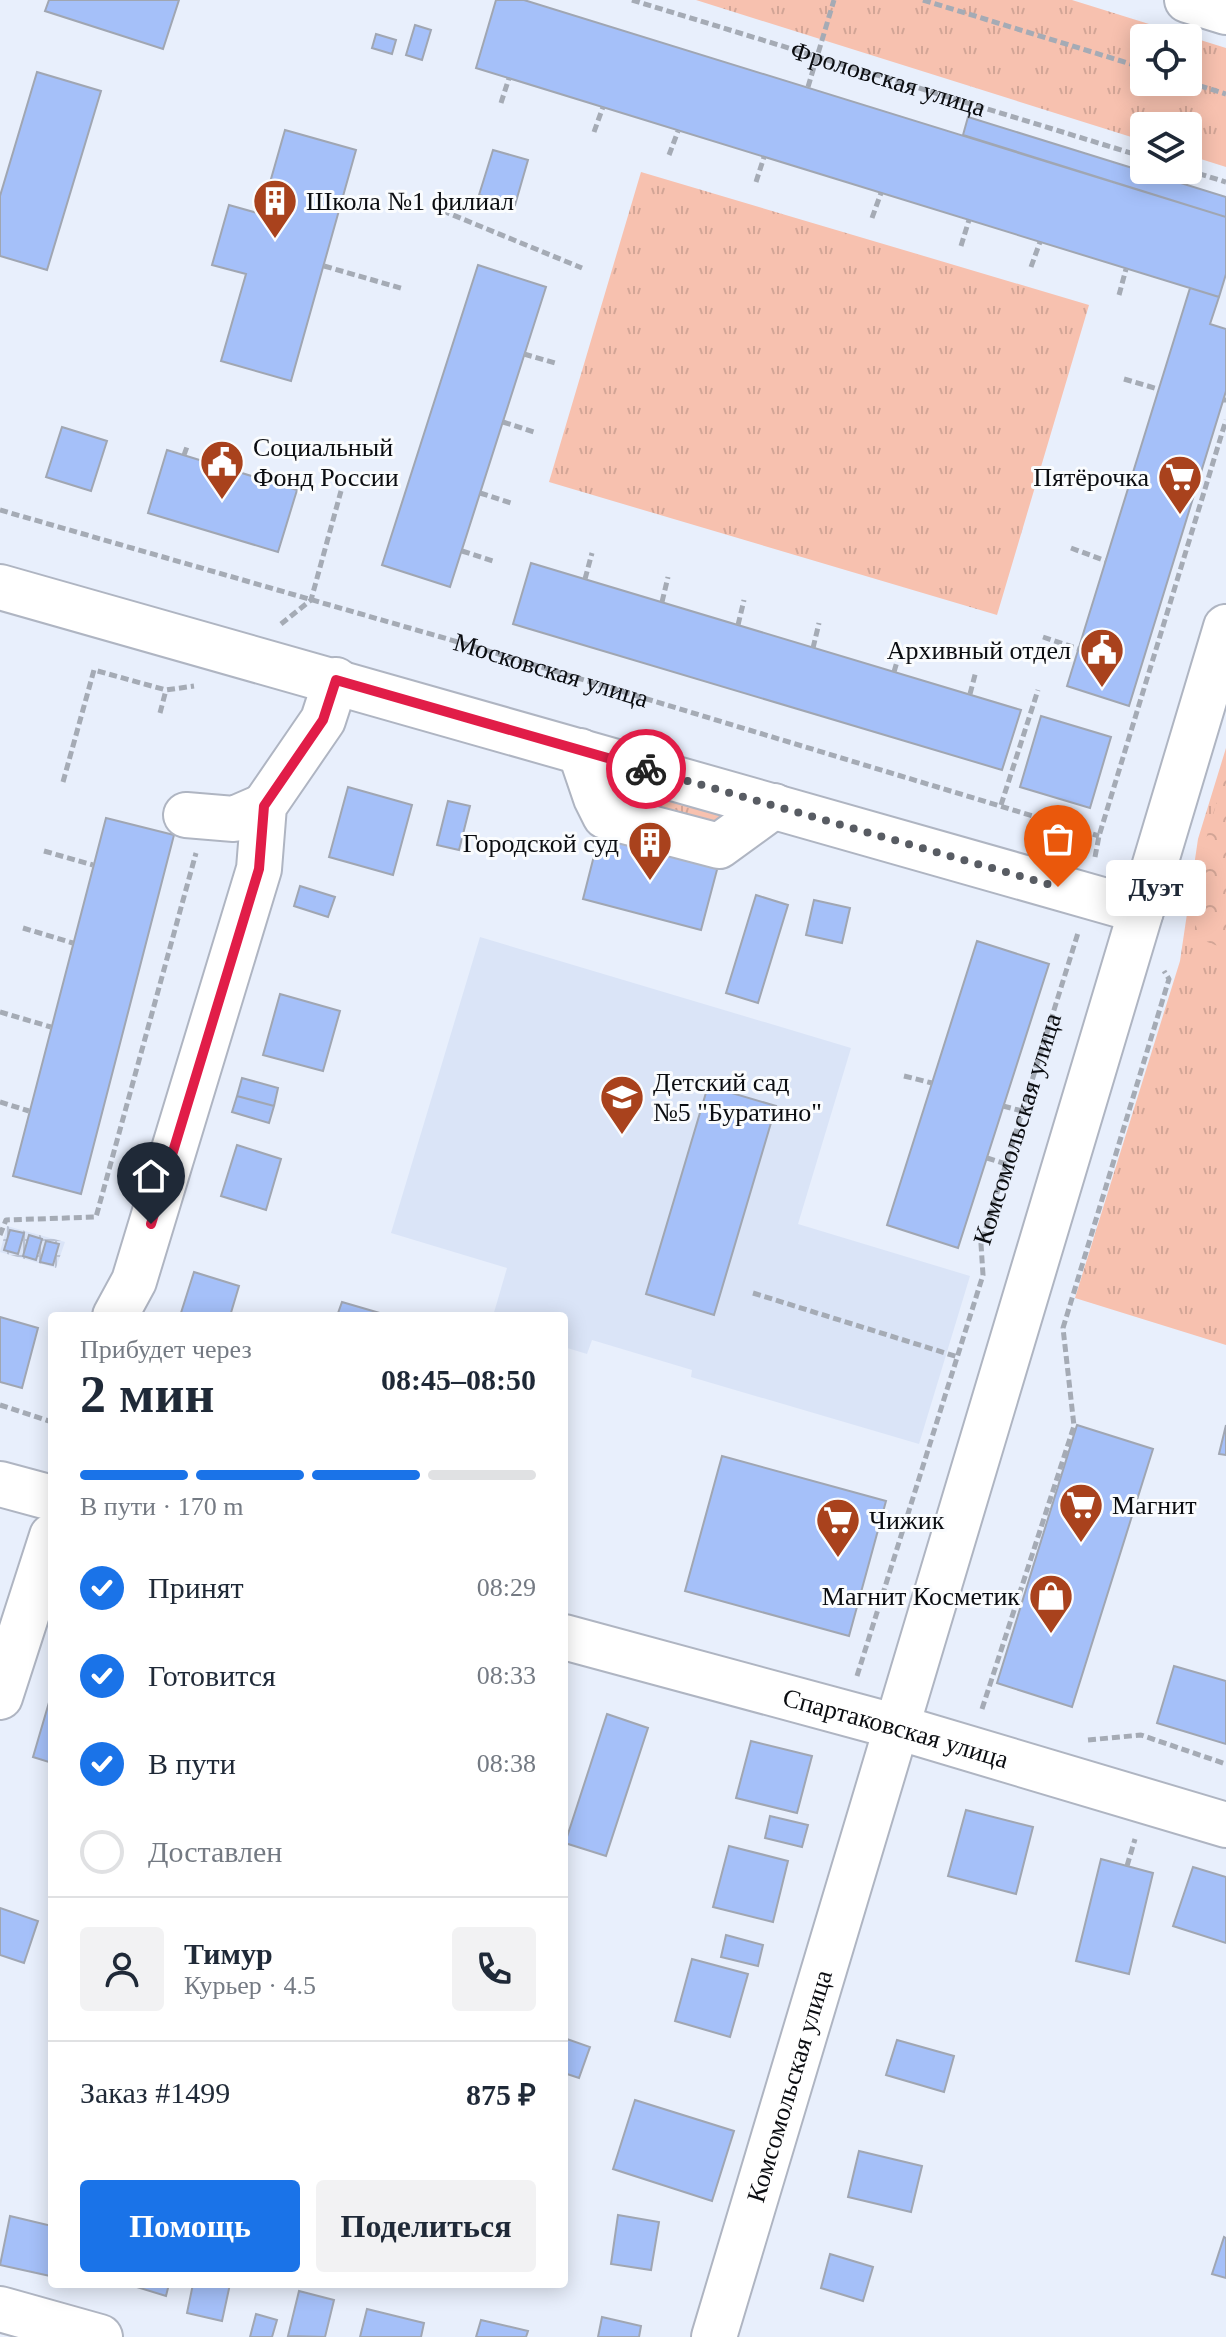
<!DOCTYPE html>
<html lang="ru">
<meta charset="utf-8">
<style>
:root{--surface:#fff;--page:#f2f2f3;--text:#1f2937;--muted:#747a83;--line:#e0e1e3;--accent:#1a73e8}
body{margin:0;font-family:Georgia,serif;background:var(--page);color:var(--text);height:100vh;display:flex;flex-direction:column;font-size:30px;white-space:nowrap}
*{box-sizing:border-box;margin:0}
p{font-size:26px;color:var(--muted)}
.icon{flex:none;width:44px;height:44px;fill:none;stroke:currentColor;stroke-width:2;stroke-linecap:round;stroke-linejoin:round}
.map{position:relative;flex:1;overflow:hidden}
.details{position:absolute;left:48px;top:1312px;width:520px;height:976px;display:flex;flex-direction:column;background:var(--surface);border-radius:8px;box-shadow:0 4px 20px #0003}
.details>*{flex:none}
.controls{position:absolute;left:1130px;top:24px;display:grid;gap:16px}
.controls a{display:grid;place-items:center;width:72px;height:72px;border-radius:8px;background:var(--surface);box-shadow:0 4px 20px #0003;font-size:40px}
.pin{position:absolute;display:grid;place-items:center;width:68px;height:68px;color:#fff;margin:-82px -34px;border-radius:50% 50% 50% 0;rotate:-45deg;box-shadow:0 0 8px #0007}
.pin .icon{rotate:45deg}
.courier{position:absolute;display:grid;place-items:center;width:80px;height:80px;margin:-40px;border:6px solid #e11d48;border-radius:50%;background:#fff;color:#222;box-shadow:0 2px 10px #0007}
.bubble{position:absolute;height:56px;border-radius:8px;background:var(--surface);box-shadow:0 4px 20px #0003;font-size:26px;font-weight:700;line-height:56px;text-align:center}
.summary em{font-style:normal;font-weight:700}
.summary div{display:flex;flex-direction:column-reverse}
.summary{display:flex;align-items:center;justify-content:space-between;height:136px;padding:0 32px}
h1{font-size:52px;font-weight:700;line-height:60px}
.bar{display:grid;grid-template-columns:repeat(4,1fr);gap:12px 8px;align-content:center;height:96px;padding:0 32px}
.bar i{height:10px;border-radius:6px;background:var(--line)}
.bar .current{background:var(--accent)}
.bar p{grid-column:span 4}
.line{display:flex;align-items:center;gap:20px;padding:0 32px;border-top:2px solid var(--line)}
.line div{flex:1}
.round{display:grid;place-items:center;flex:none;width:84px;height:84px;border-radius:8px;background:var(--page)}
ol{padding:0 32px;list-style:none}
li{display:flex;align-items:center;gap:24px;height:88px}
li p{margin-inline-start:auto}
li .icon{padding:8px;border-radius:50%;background:var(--accent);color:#fff;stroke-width:4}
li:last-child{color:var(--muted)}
li i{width:44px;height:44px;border:4px solid var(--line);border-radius:50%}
.cta{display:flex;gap:16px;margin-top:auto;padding:16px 32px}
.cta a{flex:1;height:92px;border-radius:8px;background:var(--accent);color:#fff;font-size:32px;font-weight:700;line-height:92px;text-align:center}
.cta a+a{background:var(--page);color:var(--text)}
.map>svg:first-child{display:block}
.built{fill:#dae4f7}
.industrial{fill:url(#industrial-grid)}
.grass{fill:url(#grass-tufts);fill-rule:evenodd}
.forest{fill:url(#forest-crowns)}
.building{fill:#a5c0f9;stroke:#a0a6b2;stroke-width:2}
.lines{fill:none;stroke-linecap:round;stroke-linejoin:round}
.minor-casing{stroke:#afb5c2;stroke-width:48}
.major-casing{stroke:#afb5c2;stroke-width:48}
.path{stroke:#a5abb5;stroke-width:5;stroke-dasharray:8 4;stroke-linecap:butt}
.minor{stroke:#fff;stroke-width:44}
.major{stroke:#fff;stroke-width:44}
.done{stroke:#585c63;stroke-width:8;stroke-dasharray:0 14.4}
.route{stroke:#e11d48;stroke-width:10}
.labels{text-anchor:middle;stroke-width:6;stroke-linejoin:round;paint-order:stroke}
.street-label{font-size:26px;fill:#0b0d11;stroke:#fafcfe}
.poi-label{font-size:26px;fill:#0b0d11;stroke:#fafcfe;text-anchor:start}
</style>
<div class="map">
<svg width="1226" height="2337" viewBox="0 0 1226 2337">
<defs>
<pattern id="industrial-grid" width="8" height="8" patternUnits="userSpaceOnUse" patternTransform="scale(2)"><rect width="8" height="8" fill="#dae4f7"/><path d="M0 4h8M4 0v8" fill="none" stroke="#bac2d3"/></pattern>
<pattern id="grass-tufts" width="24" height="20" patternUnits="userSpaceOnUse" patternTransform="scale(2)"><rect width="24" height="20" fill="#f7c1af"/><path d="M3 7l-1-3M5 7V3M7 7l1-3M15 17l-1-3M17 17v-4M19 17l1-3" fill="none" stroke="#d2a596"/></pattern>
<pattern id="forest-crowns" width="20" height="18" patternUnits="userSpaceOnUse" patternTransform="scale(2)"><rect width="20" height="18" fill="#f7c1af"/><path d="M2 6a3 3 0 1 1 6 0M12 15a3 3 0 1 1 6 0" fill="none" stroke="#d2a596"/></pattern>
</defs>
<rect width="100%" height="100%" fill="#e8effc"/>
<path class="built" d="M480,937L851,1048L798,1224L970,1276L919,1444L691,1377L692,1370L592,1340L587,1354L564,1347V1316H493L507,1268L391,1233Z"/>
<path class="industrial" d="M7,1226L65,1242L56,1268L0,1252Z"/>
<path class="grass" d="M696,0H1072L1226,48V167L1188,155V126H1144V141ZM1188,38V82H1144V38Z
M641,172L1089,305L997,615L549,482Z
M1226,748V1345L1075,1298L1180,961L1198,839Z
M609,776L736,811L713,830L618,806Z"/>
<path class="forest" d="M1226,772V949L1194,937L1202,852Z"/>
<path class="building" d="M49,0H179L163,49L45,11Z
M496,0H524L1226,217V274L1219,297L476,68Z
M415,25L431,30L422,60L406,55Z
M376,34L396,40L392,54L372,48Z
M37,72L101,91L47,270L0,256V196Z
M968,117L1226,197V217L963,135Z
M285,130L356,150L291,381L221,361L246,274L212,265L229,205L261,214Z
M493,150L528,160L515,205L479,195Z
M478,265L546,287L450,587L382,565Z
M1190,288L1219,297L1210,324L1226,329V391L1129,706L1067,686Z
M62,427L107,441L91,491L46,477Z
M167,450L297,490L278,552L148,513Z
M531,563L1021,710L1002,770L513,624Z
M1041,716L1111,737L1090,808L1020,787Z
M348,787L412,805L393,875L329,857Z
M448,801L470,806L459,850L437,845Z
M106,818L174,835L81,1194L13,1176Z
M599,836L718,866L701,930L583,899Z
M300,886L335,897L328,917L294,906Z
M756,895L788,905L758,1003L726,993Z
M814,900L850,908L842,943L806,935Z
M977,941L1049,964L958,1248L887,1225Z
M280,994L340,1011L323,1071L263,1055Z
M242,1078L278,1088L274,1106L237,1096Z
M708,1086L776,1106L714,1315L646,1294Z
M237,1096L274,1106L269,1123L232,1112Z
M237,1145L281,1159L266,1210L221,1196Z
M10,1230L24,1233L18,1254L4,1250Z
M29,1235L42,1239L36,1260L23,1256Z
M46,1241L59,1244L53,1265L40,1262Z
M194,1272L239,1286L230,1316H180Z
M342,1302L390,1316H337Z
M0,1317L38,1328L22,1388L0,1382Z
M0,1317L38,1328L22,1388L0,1382Z
M1077,1425L1153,1449L1072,1707L997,1683Z
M1226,1425V1455L1219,1454Z
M722,1456L886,1501L849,1636L685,1591Z
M1174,1666L1226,1681V1744L1157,1723Z
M52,1692V1763L33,1757Z
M607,1714L648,1728L606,1856L565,1843Z
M751,1741L812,1756L797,1813L736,1798Z
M966,1810L1033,1827L1016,1894L948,1876Z
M770,1816L808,1825L802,1847L765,1838Z
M729,1846L788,1861L773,1922L713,1907Z
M1101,1859L1153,1873L1129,1974L1076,1961Z
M1193,1867L1226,1877V1943L1173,1926Z
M0,1908L38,1921L24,1963L0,1955Z
M726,1935L763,1945L758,1966L721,1957Z
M692,1959L748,1974L730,2037L675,2021Z
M564,2038L590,2047L579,2078L564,2073Z
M897,2040L954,2056L944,2092L886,2075Z
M635,2100L734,2131L712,2201L613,2169Z
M859,2151L922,2166L911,2212L848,2197Z
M618,2215L659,2222L651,2270L611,2264Z
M10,2216L52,2226L50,2276L0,2265Z
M1224,2237L1226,2238V2278L1212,2274Z
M830,2254L873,2267L863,2301L821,2288Z
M127,2284H169L166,2296Z
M193,2284H230L222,2321L187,2313Z
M299,2291L334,2300L325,2337L288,2336Z
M367,2309L424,2323L421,2337H360Z
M256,2314L277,2320L272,2337H250Z
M602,2317L641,2326L639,2337H598Z
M481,2320L528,2331L526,2337H476Z"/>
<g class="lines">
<g class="minor-casing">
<g id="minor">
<path d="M1187,0L1226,12"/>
<path d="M0,587L1141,911"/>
<path d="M580,751L596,798L605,816L719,846L774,806"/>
<path d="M186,815L234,819L264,806"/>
<path d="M115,1316L134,1281L259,869L264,806L323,720L336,680"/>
<path d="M0,1697L52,1536"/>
<path d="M0,2309L100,2337"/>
<path id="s4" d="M714,2337L1226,627"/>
</g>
</g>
<g class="major-casing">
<g id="major">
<path d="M0,1484L52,1498"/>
<path id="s5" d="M564,1637L897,1727L1226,1825"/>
</g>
</g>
<g class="path">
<path id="s1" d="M632,0L1144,157"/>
<path d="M923,0L1144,68"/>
<path d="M1188,82L1226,94"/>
<path d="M808,87L834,0"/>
<path d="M501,103L509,78"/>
<path d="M594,132L603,107"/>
<path d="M669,155L678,131"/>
<path d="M1187,170L1226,182"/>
<path d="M1172,180L1175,170"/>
<path d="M756,182L764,157"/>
<path d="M431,206L582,268"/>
<path d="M872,218L881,193"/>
<path d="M961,246L969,220"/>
<path d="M324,266L404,289"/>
<path d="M1031,267L1040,242"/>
<path d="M1119,295L1126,269"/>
<path d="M524,354L555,363"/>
<path d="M1124,379L1158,389"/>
<path d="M1223,400H1226"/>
<path d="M503,422L534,432"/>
<path d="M184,455L188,444"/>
<path d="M1094,476L1129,486"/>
<path d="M480,493L514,504"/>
<path id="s2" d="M0,510L472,646L1099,836"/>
<path d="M1071,548L1106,561"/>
<path d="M462,551L496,562"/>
<path d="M585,579L592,553"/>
<path d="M662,602L668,577"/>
<path d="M281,624L311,600L341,491"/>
<path d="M738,625L744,600"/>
<path d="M1043,637L1079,649"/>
<path d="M813,648L819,623"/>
<path d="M894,672L901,648"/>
<path d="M970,694L976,671"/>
<path d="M160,713L166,690"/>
<path d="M63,782L94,670L166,690L194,686"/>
<path d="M1001,805L1038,690"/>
<path d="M44,851L93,865"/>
<path d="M1095,857L1099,836L1226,420"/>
<path d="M23,928L73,943"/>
<path d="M0,1012L51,1027"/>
<path d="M904,1076L932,1083"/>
<path d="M0,1102L29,1111"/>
<path d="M1003,1106L1022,1111"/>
<path d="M987,1158L1006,1164"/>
<path d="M0,1235L6,1220L96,1217L196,853"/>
<path d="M753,1293L958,1357"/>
<path d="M0,1405L52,1422"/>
<path id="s3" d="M857,1676L983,1275L981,1244L1078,933"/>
<path d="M982,1709L1074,1426L1063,1328L1169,979L1164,971"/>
<path d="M1088,1740L1141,1735L1226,1764"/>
<path d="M1127,1866L1135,1839"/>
</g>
<use href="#minor" class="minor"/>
<use href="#major" class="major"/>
</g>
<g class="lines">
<path class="done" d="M646,769L1058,887"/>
<path class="route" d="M151,1224L259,869L264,806L323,720L336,680L646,769"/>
</g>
<defs>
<g id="building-pin" transform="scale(2.3)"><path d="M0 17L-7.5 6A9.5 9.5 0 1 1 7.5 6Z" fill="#a9421d" stroke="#fafcfe"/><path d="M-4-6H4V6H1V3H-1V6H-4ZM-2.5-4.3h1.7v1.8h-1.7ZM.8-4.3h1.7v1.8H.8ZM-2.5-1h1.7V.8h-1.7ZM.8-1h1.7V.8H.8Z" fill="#fff"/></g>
<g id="civic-pin" transform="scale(2.3)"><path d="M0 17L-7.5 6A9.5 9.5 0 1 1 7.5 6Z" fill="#a9421d" stroke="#fafcfe"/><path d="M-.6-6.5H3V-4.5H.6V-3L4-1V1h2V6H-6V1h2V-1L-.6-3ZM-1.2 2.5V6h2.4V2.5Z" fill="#fff"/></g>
<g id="supermarket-pin" transform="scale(2.3)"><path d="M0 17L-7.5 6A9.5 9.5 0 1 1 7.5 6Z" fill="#a9421d" stroke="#fafcfe"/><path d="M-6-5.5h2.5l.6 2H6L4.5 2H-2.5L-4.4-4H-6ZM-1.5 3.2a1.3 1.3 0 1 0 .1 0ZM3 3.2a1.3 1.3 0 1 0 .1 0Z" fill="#fff"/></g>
<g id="school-pin" transform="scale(2.3)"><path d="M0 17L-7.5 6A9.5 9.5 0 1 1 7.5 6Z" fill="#a9421d" stroke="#fafcfe"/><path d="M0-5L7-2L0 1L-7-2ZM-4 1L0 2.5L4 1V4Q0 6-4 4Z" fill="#fff"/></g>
<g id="shop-pin" transform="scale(2.3)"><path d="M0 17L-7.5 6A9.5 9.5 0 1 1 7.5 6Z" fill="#a9421d" stroke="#fafcfe"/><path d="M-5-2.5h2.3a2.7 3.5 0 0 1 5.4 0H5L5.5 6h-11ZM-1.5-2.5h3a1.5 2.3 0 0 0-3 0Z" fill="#fff"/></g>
</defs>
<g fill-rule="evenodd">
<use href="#building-pin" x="275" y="201"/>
<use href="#civic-pin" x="222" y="462"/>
<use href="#supermarket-pin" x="1180" y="477"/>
<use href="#civic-pin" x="1102" y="650"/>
<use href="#building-pin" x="650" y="843"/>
<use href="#school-pin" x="622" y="1097"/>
<use href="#supermarket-pin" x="1081" y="1505"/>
<use href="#supermarket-pin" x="838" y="1520"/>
<use href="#shop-pin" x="1051" y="1596"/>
</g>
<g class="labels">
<g class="street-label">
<text dy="9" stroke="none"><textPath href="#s1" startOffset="268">Фроловская улица</textPath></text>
<text dy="9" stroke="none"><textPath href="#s2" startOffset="574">Московская улица</textPath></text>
<text dy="9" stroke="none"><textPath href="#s3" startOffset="572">Комсомольская улица</textPath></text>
<text dy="9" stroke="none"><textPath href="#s5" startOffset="344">Спартаковская улица</textPath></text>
<text dy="9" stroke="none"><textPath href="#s4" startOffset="262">Комсомольская улица</textPath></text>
</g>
<g class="poi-label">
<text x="306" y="210">Школа №1 филиал</text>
<text x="253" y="456">Социальный<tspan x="253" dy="30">Фонд России</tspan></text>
<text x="1149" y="486" text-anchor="end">Пятёрочка</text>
<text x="1071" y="659" text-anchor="end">Архивный отдел</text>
<text x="619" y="852" text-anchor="end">Городской суд</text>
<text x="653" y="1091">Детский сад<tspan x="653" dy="30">№5 "Буратино"</tspan></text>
<text x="1112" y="1514">Магнит</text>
<text x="869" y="1529">Чижик</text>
<text x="1020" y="1605" text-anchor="end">Магнит Косметик</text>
</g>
</g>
</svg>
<div class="controls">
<a><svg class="icon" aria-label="locate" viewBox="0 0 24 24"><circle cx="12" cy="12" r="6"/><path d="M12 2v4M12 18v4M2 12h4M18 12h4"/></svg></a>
<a><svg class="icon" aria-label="layers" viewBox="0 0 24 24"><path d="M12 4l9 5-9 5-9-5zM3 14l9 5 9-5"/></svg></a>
</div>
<div class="pin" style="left:1058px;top:887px;background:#ea580c"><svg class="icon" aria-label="bag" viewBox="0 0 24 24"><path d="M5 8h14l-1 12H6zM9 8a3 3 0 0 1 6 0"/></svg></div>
<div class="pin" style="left:151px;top:1224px;background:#1f2937"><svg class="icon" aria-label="home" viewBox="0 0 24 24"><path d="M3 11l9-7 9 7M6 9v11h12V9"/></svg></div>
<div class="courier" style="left:646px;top:769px"><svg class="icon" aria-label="bike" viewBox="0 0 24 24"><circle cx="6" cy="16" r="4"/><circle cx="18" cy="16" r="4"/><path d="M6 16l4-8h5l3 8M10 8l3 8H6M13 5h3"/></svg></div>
<div class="bubble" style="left:1106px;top:860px;width:100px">Дуэт</div>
<section class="details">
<div class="summary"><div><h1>2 мин</h1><p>Прибудет через</p></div><em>08:45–08:50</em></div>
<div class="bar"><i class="current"></i><i class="current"></i><i class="current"></i><i></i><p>В пути · 170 m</p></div>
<ol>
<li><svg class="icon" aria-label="check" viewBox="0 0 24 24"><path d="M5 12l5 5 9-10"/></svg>Принят<p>08:29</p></li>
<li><svg class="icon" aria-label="check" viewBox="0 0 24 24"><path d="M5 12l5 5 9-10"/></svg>Готовится<p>08:33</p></li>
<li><svg class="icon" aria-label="check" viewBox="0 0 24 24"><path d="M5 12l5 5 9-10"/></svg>В пути<p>08:38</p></li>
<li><i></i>Доставлен</li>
</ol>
<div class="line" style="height:144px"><a class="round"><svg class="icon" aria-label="person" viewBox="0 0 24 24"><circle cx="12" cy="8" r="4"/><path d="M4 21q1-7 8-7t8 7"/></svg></a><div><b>Тимур</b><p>Курьер · 4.5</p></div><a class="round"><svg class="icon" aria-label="phone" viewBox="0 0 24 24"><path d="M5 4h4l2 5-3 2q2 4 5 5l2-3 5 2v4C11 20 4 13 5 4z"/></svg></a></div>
<div class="line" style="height:104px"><div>Заказ #1499</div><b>875 ₽</b></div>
<div class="cta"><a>Помощь</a><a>Поделиться</a></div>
</section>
</div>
